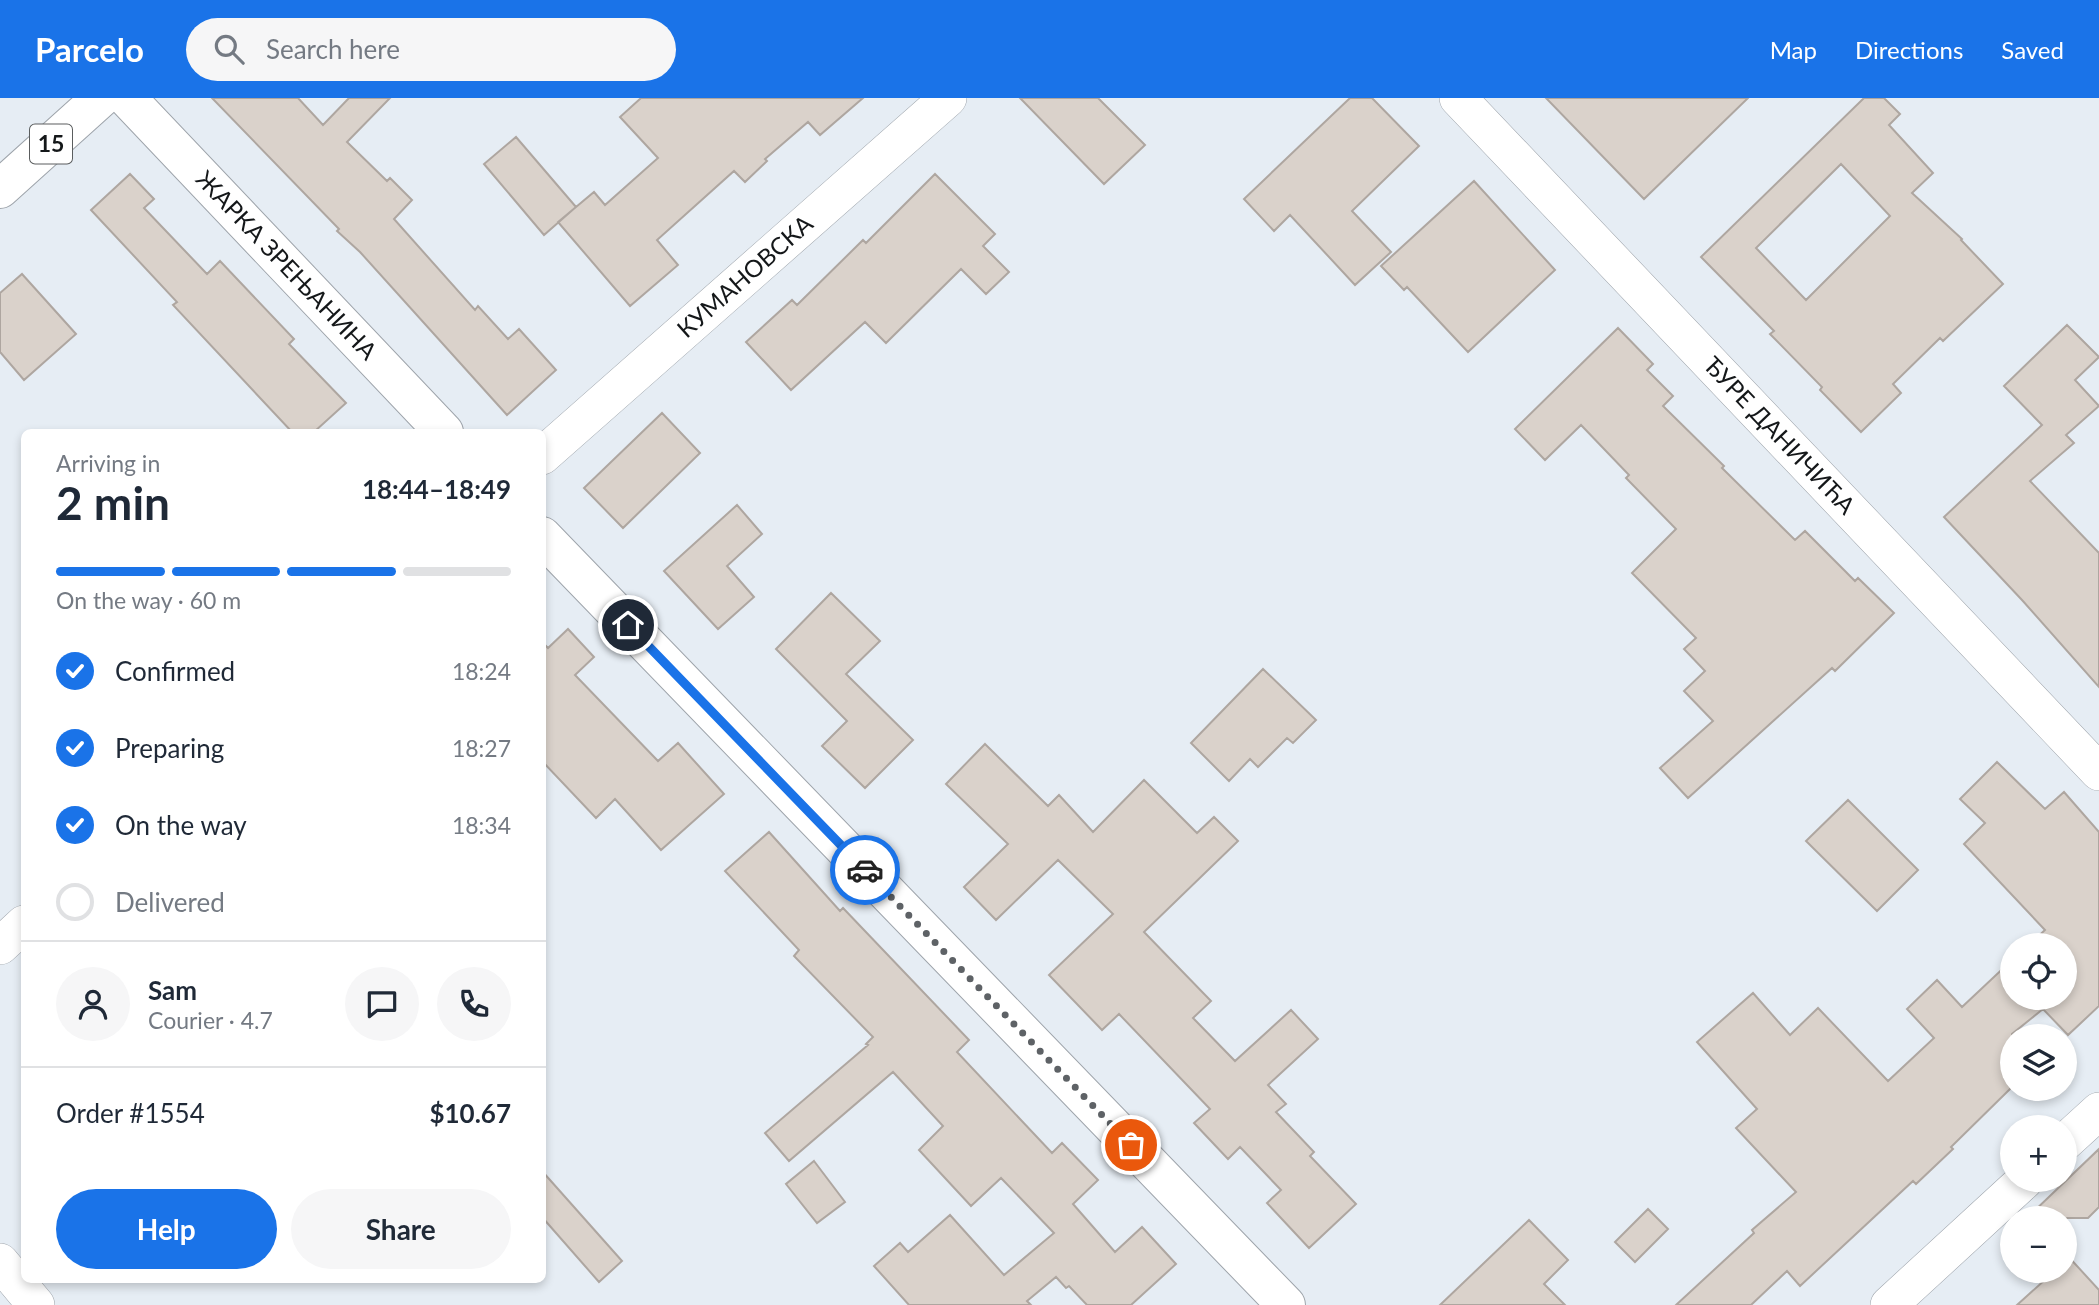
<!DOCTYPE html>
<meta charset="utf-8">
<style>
:root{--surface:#fff;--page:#f6f6f7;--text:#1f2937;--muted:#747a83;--line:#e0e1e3;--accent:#1a73e8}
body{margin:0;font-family:Lato,sans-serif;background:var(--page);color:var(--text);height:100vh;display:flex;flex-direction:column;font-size:26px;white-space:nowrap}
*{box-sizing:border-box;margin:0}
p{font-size:23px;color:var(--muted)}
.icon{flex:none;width:38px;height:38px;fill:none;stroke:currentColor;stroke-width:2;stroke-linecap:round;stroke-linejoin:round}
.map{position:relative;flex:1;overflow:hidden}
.panel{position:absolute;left:21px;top:331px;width:525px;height:854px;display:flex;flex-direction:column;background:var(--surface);border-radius:10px;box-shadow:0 4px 10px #0003}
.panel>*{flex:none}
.controls{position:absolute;left:2000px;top:835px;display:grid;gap:14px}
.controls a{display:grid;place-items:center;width:77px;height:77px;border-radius:50%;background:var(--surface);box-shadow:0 4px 10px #0003;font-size:35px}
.pin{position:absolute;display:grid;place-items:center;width:60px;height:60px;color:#fff;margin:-30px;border:4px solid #fff;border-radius:50%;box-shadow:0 2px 7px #0007}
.courier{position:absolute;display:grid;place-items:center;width:70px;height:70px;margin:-35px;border:5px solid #1a73e8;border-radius:50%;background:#fff;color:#222;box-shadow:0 2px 9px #0007}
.headline em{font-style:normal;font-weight:700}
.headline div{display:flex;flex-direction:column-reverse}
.headline{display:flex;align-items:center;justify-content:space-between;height:119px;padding:0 35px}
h1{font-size:46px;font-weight:700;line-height:52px}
.bar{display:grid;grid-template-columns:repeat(4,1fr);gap:10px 7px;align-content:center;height:84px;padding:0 35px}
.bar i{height:9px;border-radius:5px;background:var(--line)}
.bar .selected{background:var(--accent)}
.bar p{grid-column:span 4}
.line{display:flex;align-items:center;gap:18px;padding:0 35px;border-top:2px solid var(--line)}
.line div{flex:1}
.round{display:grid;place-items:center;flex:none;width:74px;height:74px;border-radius:37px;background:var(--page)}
ol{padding:0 35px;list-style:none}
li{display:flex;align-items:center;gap:21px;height:77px}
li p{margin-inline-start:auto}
li .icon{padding:7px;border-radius:50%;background:var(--accent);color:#fff;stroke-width:4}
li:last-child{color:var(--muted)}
li i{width:38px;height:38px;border:4px solid var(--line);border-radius:50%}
.cta{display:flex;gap:14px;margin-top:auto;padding:14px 35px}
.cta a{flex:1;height:80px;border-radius:42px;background:var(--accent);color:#fff;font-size:28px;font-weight:700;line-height:80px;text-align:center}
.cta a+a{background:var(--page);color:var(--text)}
header{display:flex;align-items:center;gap:42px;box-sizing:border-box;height:98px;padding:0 35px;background:var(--accent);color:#fff}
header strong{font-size:33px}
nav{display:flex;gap:38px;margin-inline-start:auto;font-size:24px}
.search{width:490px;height:63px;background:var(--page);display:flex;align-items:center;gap:18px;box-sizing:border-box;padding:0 24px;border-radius:38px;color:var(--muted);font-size:26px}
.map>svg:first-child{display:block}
.building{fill:#dad2cb;stroke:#aea6a0;stroke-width:2;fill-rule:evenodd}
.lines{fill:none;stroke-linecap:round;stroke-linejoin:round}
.minor-casing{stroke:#9ea4ab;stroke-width:38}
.tertiary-casing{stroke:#9ea4ab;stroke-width:40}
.primary-casing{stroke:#9ea4ab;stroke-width:40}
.minor{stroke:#fff;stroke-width:37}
.tertiary{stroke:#fff;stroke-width:38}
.primary{stroke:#fff;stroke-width:38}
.done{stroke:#5e6266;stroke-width:7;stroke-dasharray:0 12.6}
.route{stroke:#1a73e8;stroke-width:9}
.labels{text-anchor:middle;stroke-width:5;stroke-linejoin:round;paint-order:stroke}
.shield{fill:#fff;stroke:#5a5d5e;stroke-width:2}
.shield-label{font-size:23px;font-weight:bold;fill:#141719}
.street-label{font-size:24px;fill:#141719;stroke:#fff}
</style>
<header>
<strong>Parcelo</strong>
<div class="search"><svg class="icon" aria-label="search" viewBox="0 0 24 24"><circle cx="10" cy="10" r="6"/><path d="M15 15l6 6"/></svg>Search here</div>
<nav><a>Map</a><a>Directions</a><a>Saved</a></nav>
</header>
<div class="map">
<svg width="2099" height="1207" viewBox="0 0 2099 1207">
<rect width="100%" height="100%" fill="#e6edf4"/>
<path class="building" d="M212,0H298L323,27L349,0H390L347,44L387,83L390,80L412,102L394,121L475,212L478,208L508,241L519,231L556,272L507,317L360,154L337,133L339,131Z
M641,0H863L820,37L808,24L765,61L767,63L745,84L734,73L657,142L678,167L630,208L558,124L594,94L605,107L658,60L620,19Z
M1020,0H1098L1145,47L1104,86Z
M1350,0H1372L1419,48L1352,113L1391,154L1355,187L1290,117L1274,133L1244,101Z
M1546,0H1748L1644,101Z
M1864,0H1884L1900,16L1889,27L1933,75L1912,95L1962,141L1961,142L2003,186L1943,243L1940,240L1893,286L1901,295L1861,334L1820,292L1822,289L1770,236L1774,233L1701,159ZM1841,66L1890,118L1806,202L1756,150Z
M516,39L576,109L544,137L484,66Z
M130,76L154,101L144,110L207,176L220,163L294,241L289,246L346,305L314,334H292L173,207L177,204L91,112Z
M935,76L995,136L983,148L1009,174L986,196L961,171L886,245L865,224L791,292L746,244L792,202L797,207L863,142L866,145Z
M1474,83L1555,172L1468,254L1407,189L1404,192L1381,168Z
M22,176L76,236L24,282L0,254V195Z
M2067,227L2099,259L2075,282L2099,308L2066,337L2074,345L2030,383L2099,455V589L2022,502L1944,419L2042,327L2004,288Z
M1618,230L1653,266L1647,272L1673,298L1663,308L1724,368L1722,370L1795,442L1805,433L1855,483L1858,480L1894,515L1835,573L1832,570L1688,700L1660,670L1713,623L1684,593L1705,573L1684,551L1696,540L1632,475L1676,431L1626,380L1629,377L1581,327L1545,362L1515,331Z
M662,315L700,355L623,430L584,390Z
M737,407L762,436L727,468L754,499L718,531L664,473Z
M831,495L880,543L846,576L913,642L865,690L822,648L847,623L776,551Z
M568,531L594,559L575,577L658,663L678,645L724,696L661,752L615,701L596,720L542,663V544L548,550Z
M1263,571L1316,622L1293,645L1287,640L1258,669L1250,661L1229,683L1191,645Z
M985,646L1048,708L1059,697L1093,734L1144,682L1197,735L1214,719L1238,743L1144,834L1211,903L1193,920L1235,963L1291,912L1318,941L1268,987L1286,1006L1276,1014L1314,1054L1310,1058L1356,1106L1309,1150L1267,1105L1281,1092L1240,1049L1228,1061L1194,1025L1210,1011L1119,916L1102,932L1049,877L1113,816L1058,762L996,822L964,789L1008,746L946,686Z
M1997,664L2045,711L2064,694L2099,734V908L2068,937L2043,911L2012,936V989L1951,1049L1953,1051L1916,1086L1913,1083L1800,1188L1787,1173L1751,1207H1676L1754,1135L1752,1132L1796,1094L1736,1030L1757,1011L1697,944L1753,895L1790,937L1818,910L1888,983L1934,940L1907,911L1937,882L1962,909L2012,862V900H2065V847H2029L2045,832L1964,746L1985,725L1960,701Z
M1848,702L1918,772L1877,813L1806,743Z
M769,734L840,813L843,810L969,942L957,954L1052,1055L1062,1045L1098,1082L1073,1106L1115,1154L1142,1129L1176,1166L1131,1207H1087L1069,1188L1066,1190L1056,1179L1027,1203L1031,1207H909L874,1168L900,1145L908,1154L950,1117L1004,1177L1054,1135L1001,1080L971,1108L919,1052L943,1028L893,974L789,1063L765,1035L868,947L866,946L873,939L794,858L799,852L725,773Z
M2099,1051V1109L2088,1120H2027Z
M814,1063L845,1104L817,1125L786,1086Z
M542,1073L622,1163L599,1184L542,1119Z
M1648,1111L1668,1131L1635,1164L1615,1144Z
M1529,1122L1568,1162L1544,1186L1565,1207H1440Z
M2066,1156L2099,1192V1207H2017L2047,1180L2043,1177L2048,1172H2065Z"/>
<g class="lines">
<g class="minor-casing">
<g id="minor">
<path id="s1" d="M1458,0L2099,674"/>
<path id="s2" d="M542,358L948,0"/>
<path d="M0,848L24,826"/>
<path d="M2065,1044L2099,1013"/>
<path d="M0,1164L36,1207"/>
<path d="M1889,1207L2025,1082"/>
</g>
</g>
<g class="tertiary-casing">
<g id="tertiary">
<path id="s3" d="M127,0L444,334"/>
<path d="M542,438L1286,1207"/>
</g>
</g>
<g class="primary-casing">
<path id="primary" d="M0,91L101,0"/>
</g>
<use href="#minor" class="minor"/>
<use href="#tertiary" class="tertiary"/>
<use href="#primary" class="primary"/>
</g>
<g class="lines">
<path class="done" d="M865,772L1131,1047"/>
<path class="route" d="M628,527L865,772"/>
</g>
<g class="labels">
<rect class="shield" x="30" y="26.5" width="42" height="39" rx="5"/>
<g class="shield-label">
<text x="51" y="54">15</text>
</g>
<g class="street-label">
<text dy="8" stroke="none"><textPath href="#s3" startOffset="231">ЖАРКА ЗРЕЊАНИНА</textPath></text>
<text dy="8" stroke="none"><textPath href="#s2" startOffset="271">КУМАНОВСКА</textPath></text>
<text dy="8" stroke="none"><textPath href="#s1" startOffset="466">ЂУРЕ ДАНИЧИЋА</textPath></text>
</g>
</g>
</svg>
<div class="controls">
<a><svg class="icon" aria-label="locate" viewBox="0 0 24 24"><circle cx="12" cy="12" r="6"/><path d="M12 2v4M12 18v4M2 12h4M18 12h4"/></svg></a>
<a><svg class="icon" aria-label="layers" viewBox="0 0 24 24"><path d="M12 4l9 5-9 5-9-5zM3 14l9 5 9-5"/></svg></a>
<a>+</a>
<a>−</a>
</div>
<div class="pin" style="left:1131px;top:1047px;background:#ea580c"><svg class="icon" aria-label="bag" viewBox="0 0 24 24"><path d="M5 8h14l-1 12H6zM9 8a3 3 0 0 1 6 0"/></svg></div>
<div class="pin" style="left:628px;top:527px;background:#1f2937"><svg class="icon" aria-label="home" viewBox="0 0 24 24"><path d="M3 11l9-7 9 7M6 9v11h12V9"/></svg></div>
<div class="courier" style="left:865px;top:772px"><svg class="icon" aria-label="car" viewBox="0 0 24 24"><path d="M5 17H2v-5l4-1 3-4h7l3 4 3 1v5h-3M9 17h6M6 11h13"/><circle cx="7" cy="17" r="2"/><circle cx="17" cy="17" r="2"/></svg></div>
<section class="panel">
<div class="headline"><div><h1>2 min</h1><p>Arriving in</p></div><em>18:44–18:49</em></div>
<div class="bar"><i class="selected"></i><i class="selected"></i><i class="selected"></i><i></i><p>On the way · 60 m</p></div>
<ol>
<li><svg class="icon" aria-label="check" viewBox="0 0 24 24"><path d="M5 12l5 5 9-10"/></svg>Confirmed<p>18:24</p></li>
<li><svg class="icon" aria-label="check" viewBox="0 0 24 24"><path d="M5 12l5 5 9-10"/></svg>Preparing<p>18:27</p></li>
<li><svg class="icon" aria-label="check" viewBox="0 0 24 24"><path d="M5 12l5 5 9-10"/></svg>On the way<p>18:34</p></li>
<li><i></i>Delivered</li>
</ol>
<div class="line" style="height:126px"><a class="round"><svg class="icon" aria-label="person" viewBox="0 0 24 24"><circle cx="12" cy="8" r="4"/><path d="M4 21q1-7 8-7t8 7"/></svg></a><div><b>Sam</b><p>Courier · 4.7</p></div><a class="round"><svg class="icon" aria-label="chat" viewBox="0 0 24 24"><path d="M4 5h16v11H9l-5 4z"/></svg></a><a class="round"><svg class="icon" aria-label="phone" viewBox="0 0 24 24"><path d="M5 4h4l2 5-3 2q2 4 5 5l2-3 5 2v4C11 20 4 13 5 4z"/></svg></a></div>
<div class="line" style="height:91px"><div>Order #1554</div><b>$10.67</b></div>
<div class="cta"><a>Help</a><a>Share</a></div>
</section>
</div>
